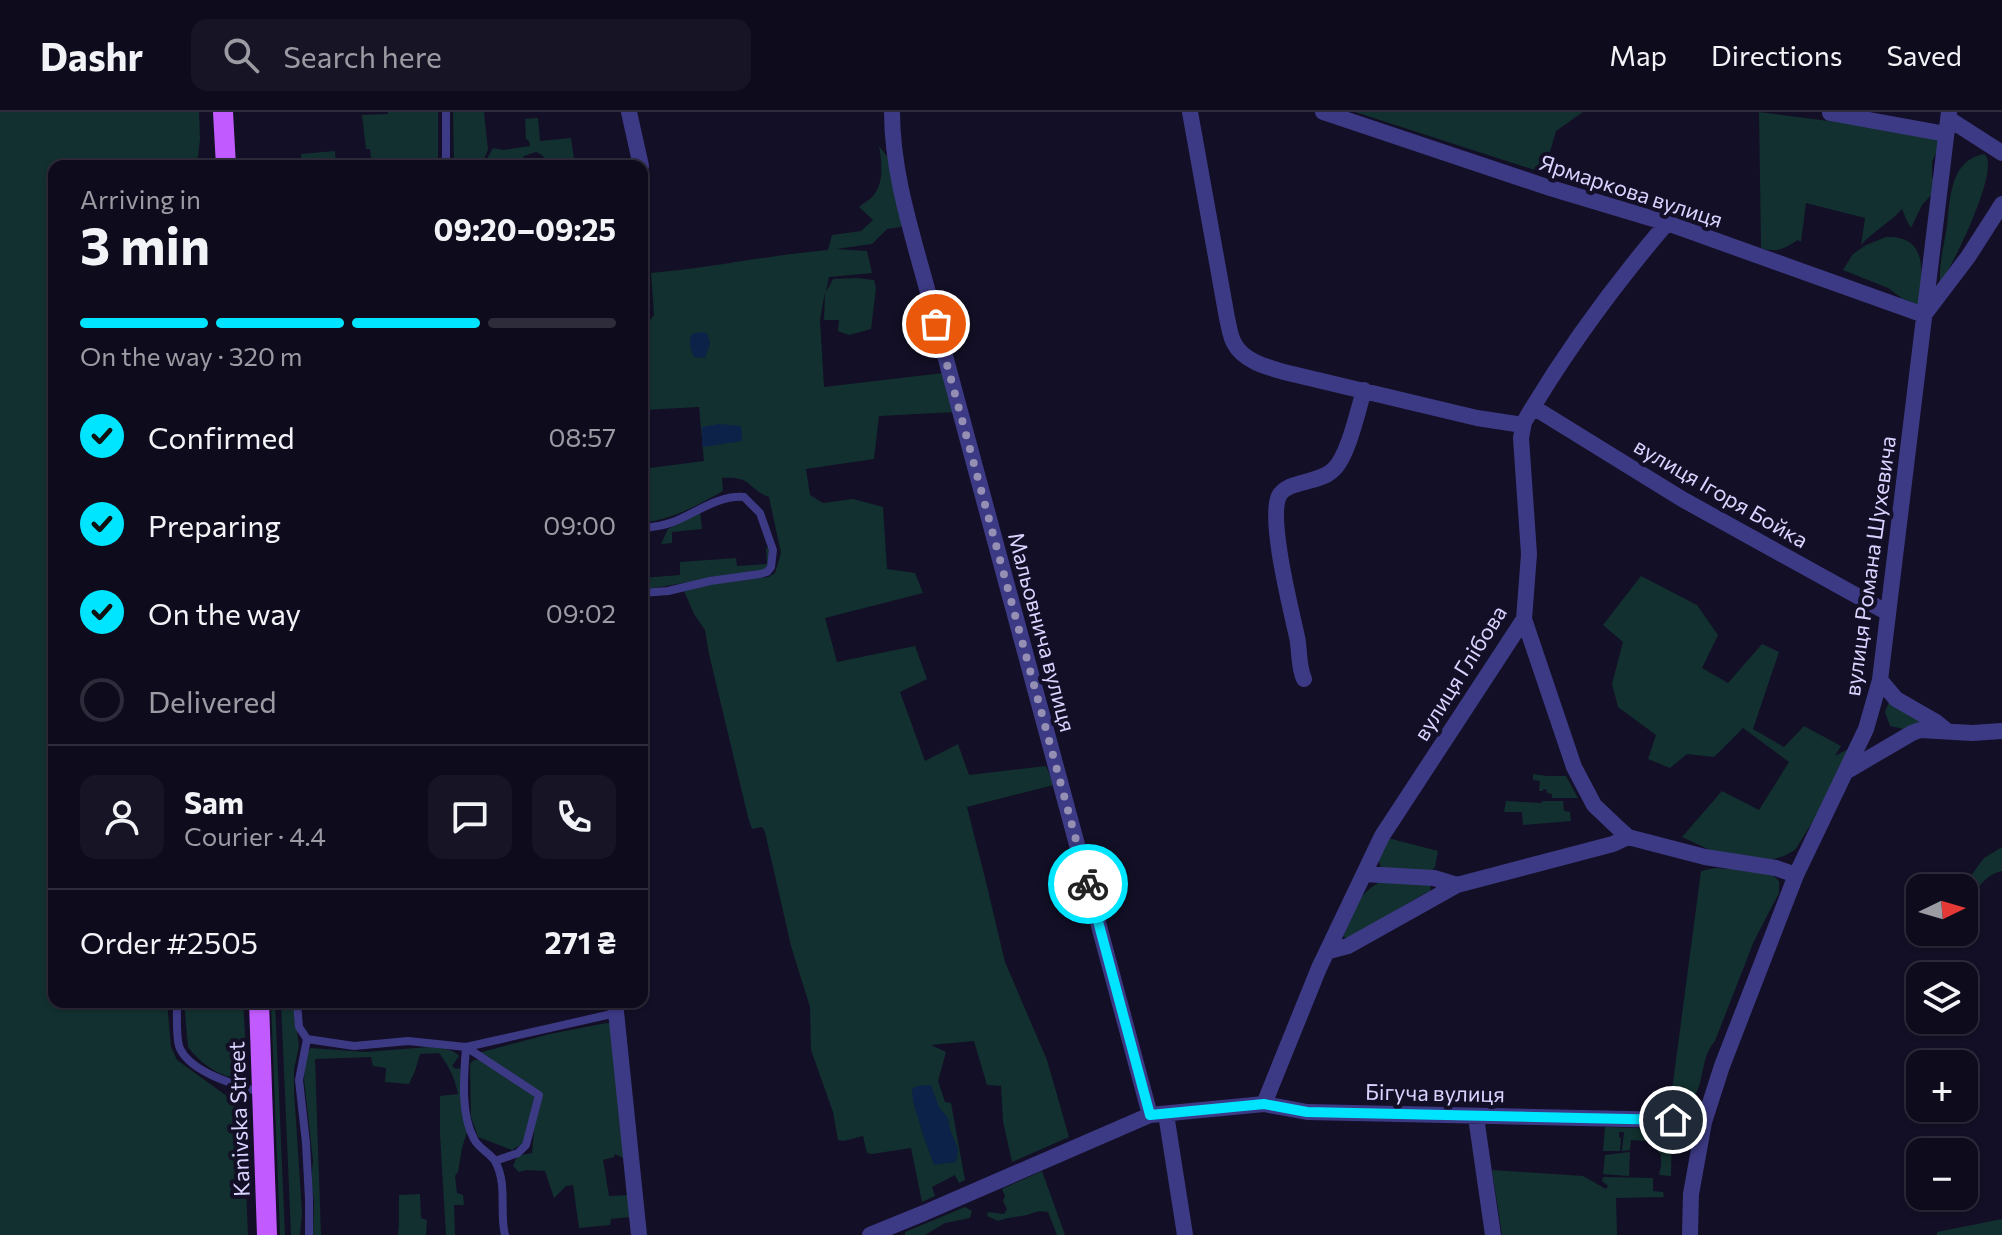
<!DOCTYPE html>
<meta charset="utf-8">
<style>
:root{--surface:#0e0b1c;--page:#171425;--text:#f1f3f6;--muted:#9b9ba3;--line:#2e2b3b;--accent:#00e5ff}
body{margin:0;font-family:Commissioner,sans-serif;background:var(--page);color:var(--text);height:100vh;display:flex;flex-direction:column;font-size:30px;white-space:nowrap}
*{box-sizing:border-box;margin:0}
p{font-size:26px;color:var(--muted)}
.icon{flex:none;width:44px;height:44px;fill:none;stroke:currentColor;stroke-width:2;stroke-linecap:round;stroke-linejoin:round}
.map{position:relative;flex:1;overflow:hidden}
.sheet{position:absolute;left:48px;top:48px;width:600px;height:848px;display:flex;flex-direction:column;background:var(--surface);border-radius:16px;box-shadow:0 2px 6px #0004,0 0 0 2px var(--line)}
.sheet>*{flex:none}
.needle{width:52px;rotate:85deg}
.fabs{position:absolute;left:1906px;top:762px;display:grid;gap:16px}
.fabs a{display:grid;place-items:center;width:72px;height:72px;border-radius:16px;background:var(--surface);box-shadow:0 2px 6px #0004,0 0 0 2px var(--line);font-size:40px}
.pin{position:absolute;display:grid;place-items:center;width:68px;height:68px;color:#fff;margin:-34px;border:4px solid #fff;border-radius:50%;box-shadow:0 2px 8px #0007}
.courier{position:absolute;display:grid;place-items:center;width:80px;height:80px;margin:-40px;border:6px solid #00e5ff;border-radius:50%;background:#fff;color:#222;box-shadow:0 2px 10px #0007}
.headline em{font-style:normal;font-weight:700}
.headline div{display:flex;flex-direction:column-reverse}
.headline{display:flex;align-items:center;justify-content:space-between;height:136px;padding:0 32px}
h1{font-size:52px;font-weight:700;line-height:60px}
.bar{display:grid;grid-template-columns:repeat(4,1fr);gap:12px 8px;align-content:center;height:96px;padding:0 32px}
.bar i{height:10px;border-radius:6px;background:var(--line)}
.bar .on{background:var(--accent)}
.bar p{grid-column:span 4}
.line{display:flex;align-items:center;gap:20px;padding:0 32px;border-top:2px solid var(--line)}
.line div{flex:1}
.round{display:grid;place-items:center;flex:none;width:84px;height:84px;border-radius:16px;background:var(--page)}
ol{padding:0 32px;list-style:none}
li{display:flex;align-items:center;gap:24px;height:88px}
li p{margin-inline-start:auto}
li .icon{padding:8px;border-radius:50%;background:var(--accent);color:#111;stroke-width:4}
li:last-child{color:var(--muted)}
li i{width:44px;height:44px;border:4px solid var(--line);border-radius:50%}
header{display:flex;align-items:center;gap:48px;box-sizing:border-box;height:112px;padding:0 40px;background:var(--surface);border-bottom:2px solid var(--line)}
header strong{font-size:38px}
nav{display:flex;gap:44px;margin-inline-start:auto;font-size:28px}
.search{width:560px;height:72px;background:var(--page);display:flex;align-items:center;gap:20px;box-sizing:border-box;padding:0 28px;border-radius:16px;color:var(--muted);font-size:30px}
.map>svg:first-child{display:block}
.green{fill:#12302f}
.water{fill:#0c2248}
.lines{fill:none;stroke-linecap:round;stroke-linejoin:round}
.service{stroke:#3d3a85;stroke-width:8}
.minor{stroke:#3d3a85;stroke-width:16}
.primary{stroke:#c25bff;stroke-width:20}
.done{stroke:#948fb3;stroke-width:8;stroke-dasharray:0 14.4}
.route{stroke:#00e5ff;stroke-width:10}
.labels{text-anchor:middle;stroke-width:8;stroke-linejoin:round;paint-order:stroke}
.street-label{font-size:22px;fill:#d9d4ff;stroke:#130f26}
</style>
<header>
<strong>Dashr</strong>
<div class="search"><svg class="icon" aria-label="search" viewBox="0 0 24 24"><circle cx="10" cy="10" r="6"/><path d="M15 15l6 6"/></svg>Search here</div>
<nav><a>Map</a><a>Directions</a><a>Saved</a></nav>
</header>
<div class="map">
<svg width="2002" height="1123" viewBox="0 0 2002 1123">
<rect width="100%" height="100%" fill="#130f26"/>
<path class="green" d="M0,0H199L200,27L197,54H54V890H167L171,935L177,948L242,995L247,1017L244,1029L248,1123H0Z
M388,0H438V48C418,55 393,54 372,54L370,37H366L362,3L388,2Z
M453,0H484L488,38L481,54H454Z
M1355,0H1583L1556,19L1544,61Z
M1759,0L1860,13L1939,26L1937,39L1932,50V65L1935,71L1934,80L1922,93L1911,116L1907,109L1902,97C1890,111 1873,119 1861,133L1865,106L1806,91L1801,130L1798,128C1783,137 1778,141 1761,136Z
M538,6L540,29L571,26L575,54H547C546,46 543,43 536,40L524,44L520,54H483L493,36L503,38L530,34L529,29L526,27L525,7Z
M879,34L890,48L903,101L901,115L887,117L872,132L836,137L867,139L872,161L829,165L826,180L833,167L857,166L874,168L876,176L871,217L849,223L838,219L839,208H824L825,180L820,208L824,275L943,261L954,300L879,304L874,347L806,357L810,383L823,391L853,387L883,395L887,457L915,461L923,481L825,506L837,550L915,534L927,567L900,580L925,649L958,632L969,663L1046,654L1054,673L967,695L986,770L1005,850L1047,948L1069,1025L1012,1050L1003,1009L1001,974L987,973L974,929L931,933L946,940L938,969L945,990L951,991L965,1068L959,1071L955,1063L932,1075L935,1084L922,1090L911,1036L872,1042L867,1041L863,1024L844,1029L838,1028L833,1000L811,938L810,895L791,834L765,720L762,715L752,717L748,705L709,542L705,518L694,502L684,479L709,472L768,465L775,461L781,441L769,385C746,376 753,364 722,366L723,379C694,395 676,406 642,411V357L704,349L699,295L642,298V252L647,251L645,214L654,203L651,161C711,156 769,143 828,138L832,123L861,119L873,108L859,95C862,92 866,90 870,87C885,74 882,51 879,34Z
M335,39L336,54H302L301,42Z
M1984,42C2002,52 1955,151 1940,171C1939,151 1944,133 1947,114C1950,87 1950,48 1984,42Z
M1886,125C1930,123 1922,164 1919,193L1903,187L1888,176L1843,158L1853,142L1866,133Z
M700,400L702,417L672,420V431L661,432L668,417Z
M766,436H771L772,447L765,457L642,478V466L680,463V450L736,446L737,454L767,452Z
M1641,464L1697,493L1718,523L1702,556L1728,571L1762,532L1779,540L1753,617L1784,635L1804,614L1841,634L1835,644L1852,635L1815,706L1795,738L1784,744L1770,748L1712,739L1682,725L1722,679L1759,698L1789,650L1743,616L1714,645L1687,642L1670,656L1648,647L1656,623L1618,595L1612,572L1623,530L1603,513Z
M1889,590L1930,611L1904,617L1890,614L1885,600Z
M1533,662L1547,664H1566L1578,686H1552V682L1547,681L1546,677H1543V679H1539L1540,669L1533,668Z
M1506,689L1541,691L1543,689H1563L1564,699L1570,700L1571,709L1523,713L1522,700H1504Z
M1388,726L1438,739L1435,755L1430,761L1387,758L1381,755L1378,747Z
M2002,735V759C1987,762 1979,774 1970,786L1964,785V776H1962L1984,746Z
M1715,756L1766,759L1773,763L1779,769V781L1754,829L1715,929C1700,946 1705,969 1694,985C1688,993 1680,998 1672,1002L1669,1001L1701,759Z
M1382,769L1429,773L1431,775L1430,779C1401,793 1376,814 1347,827L1343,824C1353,800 1356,782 1382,769Z
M184,890H243L247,953L240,966C220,966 200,951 188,935Z
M271,890H275L285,1123H280Z
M281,890H293L299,934L294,957V979L302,1101L300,1123H291Z
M606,911L612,912L625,1047L615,1042L614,1045L603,1048L609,1084L628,1083L630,1105L611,1107L610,1113L579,1116L573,1073L566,1074L554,1086L545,1059L527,1058L519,1060L513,1054L517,1044L532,1041L534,1020L529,1011L522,1032L512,1038L478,1025L471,1005L470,952L474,948H481L478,941L550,922Z
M428,935C439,936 452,936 459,944L452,954L456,957L460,956L467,1020L462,1036L458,1060L455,1064L457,1081L463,1083L464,1093H454L455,1123H446L440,1023V984L458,982C455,966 449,954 439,941L420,942L415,959L409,972L385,970L386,956L373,954L371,945L315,947L321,1123H313L314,1089L311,1070L313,1049L304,967L306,941L311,936L366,940Z
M1605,1015L1672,1017L1671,1064L1659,1063L1660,1057L1661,1056V1042L1658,1040V1030L1631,1028L1630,1038L1622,1039L1624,1020H1619V1025L1621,1026L1620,1039H1603Z
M1630,1040L1629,1064L1603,1062L1605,1043Z
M1492,1058L1583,1064L1606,1077L1608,1074L1602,1069L1603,1065L1653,1066V1079L1663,1080L1664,1085L1616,1086L1617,1123H1502Z
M1042,1059L1065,1123H1057L1048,1100C1038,1098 1036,1100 1027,1103C1017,1105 1008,1105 998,1109L987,1104L988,1100L1004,1102L1007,1097L1003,1089L1005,1084L1002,1077Z
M420,1082L421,1106L427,1108L426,1123H398L399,1111V1083Z
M965,1095L972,1099L970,1106L945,1111L925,1123H905V1120Z
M2002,1107V1123H1937V1120Z"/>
<path class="water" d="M701,220L707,221L710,232L705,246L694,245C691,238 688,229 692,222Z
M719,312L741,314L742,329L702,335V315Z
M931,973L939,995L948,1006L950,1017L958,1037L956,1050L934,1053L924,1026L913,989L912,977L917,974Z"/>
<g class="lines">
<path class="service" d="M439,54L444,51L446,45V0
M642,416C653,415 663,414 673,410C696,401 718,383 744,385L760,401L773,438L771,455L767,460L760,462L710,469L668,479L642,481
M177,890C177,902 176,923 179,934C188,960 236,973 259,980
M297,890L299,915L307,927L354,934L408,929L466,935L616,901
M307,927L299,968L306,1031L309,1087V1123
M466,935C464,962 460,1002 474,1027C478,1036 490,1041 495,1049C508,1073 499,1099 505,1123
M466,935L539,983L526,1033L518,1041L495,1049"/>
<path class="minor" d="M629,0L641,54
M892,0C892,64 914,127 930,188L1150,1003
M1190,0L1227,206C1229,214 1230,224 1234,231C1243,249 1267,255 1284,260L1477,306L1523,313
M1323,0L1547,75L1667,111L1924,203L1968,145L2002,92
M1830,1L1946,22
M1949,7L2002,41
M1533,295L1682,387L1888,501
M1524,507L1574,655L1594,693L1616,714L1628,725L1705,745L1776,756L1796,763
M1304,567C1298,554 1300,538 1297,525C1291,497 1268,407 1279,384C1287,368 1319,372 1333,358C1348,345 1358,298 1364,278
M1880,568L1896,587L1936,610L1946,618
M1847,659L1912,621L1920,618L1972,621L2002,619
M1364,762L1434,766L1457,773
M1329,839L1348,834L1457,773L1613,732L1628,725
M615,890L639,1123
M1264,992L1319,856L1382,724L1524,507L1529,442L1521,326L1524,310C1565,240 1614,173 1667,111
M1166,1002L1185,1123
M1476,1005L1493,1123
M870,1123L924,1101L1150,1003L1264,992L1307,1000L1673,1008L1704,1010
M1690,1123L1691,1082L1704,1010L1722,954L1796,763L1866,617L1880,568L1949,0"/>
<path class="primary" d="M223,0L226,54
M259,890L267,1123"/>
</g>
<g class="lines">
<path class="done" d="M936,212L1088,772"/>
<path class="route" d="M1088,772L1150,1003L1264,992L1307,1000L1673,1008"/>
</g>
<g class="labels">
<g class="street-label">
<text transform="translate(1631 79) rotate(18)" y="8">Ярмаркова вулиця</text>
<text transform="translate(1721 381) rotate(30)" y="8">вулиця Ігоря Бойка</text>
<text transform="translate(1870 454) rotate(-82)" y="8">вулиця Романа Шухевича</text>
<text transform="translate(1042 520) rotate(75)" y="8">Мальовнича вулиця</text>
<text transform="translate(1460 561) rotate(-58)" y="8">вулиця Глібова</text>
<text transform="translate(1435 981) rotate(1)" y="8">Бігуча вулиця</text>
<text transform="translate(239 1007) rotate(-92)" y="8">Kanivska Street</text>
</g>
</g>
</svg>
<div class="fabs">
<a><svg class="needle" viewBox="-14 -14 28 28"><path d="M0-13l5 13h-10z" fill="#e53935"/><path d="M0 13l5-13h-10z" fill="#9b9ba3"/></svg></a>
<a><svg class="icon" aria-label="layers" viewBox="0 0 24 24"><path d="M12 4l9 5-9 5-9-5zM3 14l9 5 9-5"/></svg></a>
<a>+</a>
<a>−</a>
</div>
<div class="pin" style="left:936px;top:212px;background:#ea580c"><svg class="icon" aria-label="bag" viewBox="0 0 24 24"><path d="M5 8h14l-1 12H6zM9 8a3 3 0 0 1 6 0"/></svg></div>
<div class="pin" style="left:1673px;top:1008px;background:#1f2937"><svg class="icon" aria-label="home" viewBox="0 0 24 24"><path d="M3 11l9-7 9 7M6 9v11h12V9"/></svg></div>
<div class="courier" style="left:1088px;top:772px"><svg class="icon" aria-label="bike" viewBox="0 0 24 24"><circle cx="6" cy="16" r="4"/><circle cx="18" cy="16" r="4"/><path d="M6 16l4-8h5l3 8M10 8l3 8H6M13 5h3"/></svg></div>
<section class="sheet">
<div class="headline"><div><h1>3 min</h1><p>Arriving in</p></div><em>09:20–09:25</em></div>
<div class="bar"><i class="on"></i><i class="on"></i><i class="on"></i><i></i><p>On the way · 320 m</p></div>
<ol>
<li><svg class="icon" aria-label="check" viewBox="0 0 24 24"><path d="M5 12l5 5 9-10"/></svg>Confirmed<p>08:57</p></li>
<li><svg class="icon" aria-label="check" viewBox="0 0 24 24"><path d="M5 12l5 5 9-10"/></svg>Preparing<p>09:00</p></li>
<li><svg class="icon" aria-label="check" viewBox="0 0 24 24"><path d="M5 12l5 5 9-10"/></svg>On the way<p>09:02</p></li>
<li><i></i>Delivered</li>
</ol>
<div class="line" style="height:144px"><a class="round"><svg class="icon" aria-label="person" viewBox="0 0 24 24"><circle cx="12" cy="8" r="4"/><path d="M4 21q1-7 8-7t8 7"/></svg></a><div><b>Sam</b><p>Courier · 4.4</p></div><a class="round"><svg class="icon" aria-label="chat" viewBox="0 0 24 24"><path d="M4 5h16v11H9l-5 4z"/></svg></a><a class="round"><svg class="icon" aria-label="phone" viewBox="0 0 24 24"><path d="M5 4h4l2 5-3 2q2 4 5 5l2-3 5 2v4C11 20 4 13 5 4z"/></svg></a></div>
<div class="line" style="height:104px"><div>Order #2505</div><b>271 ₴</b></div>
</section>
</div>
